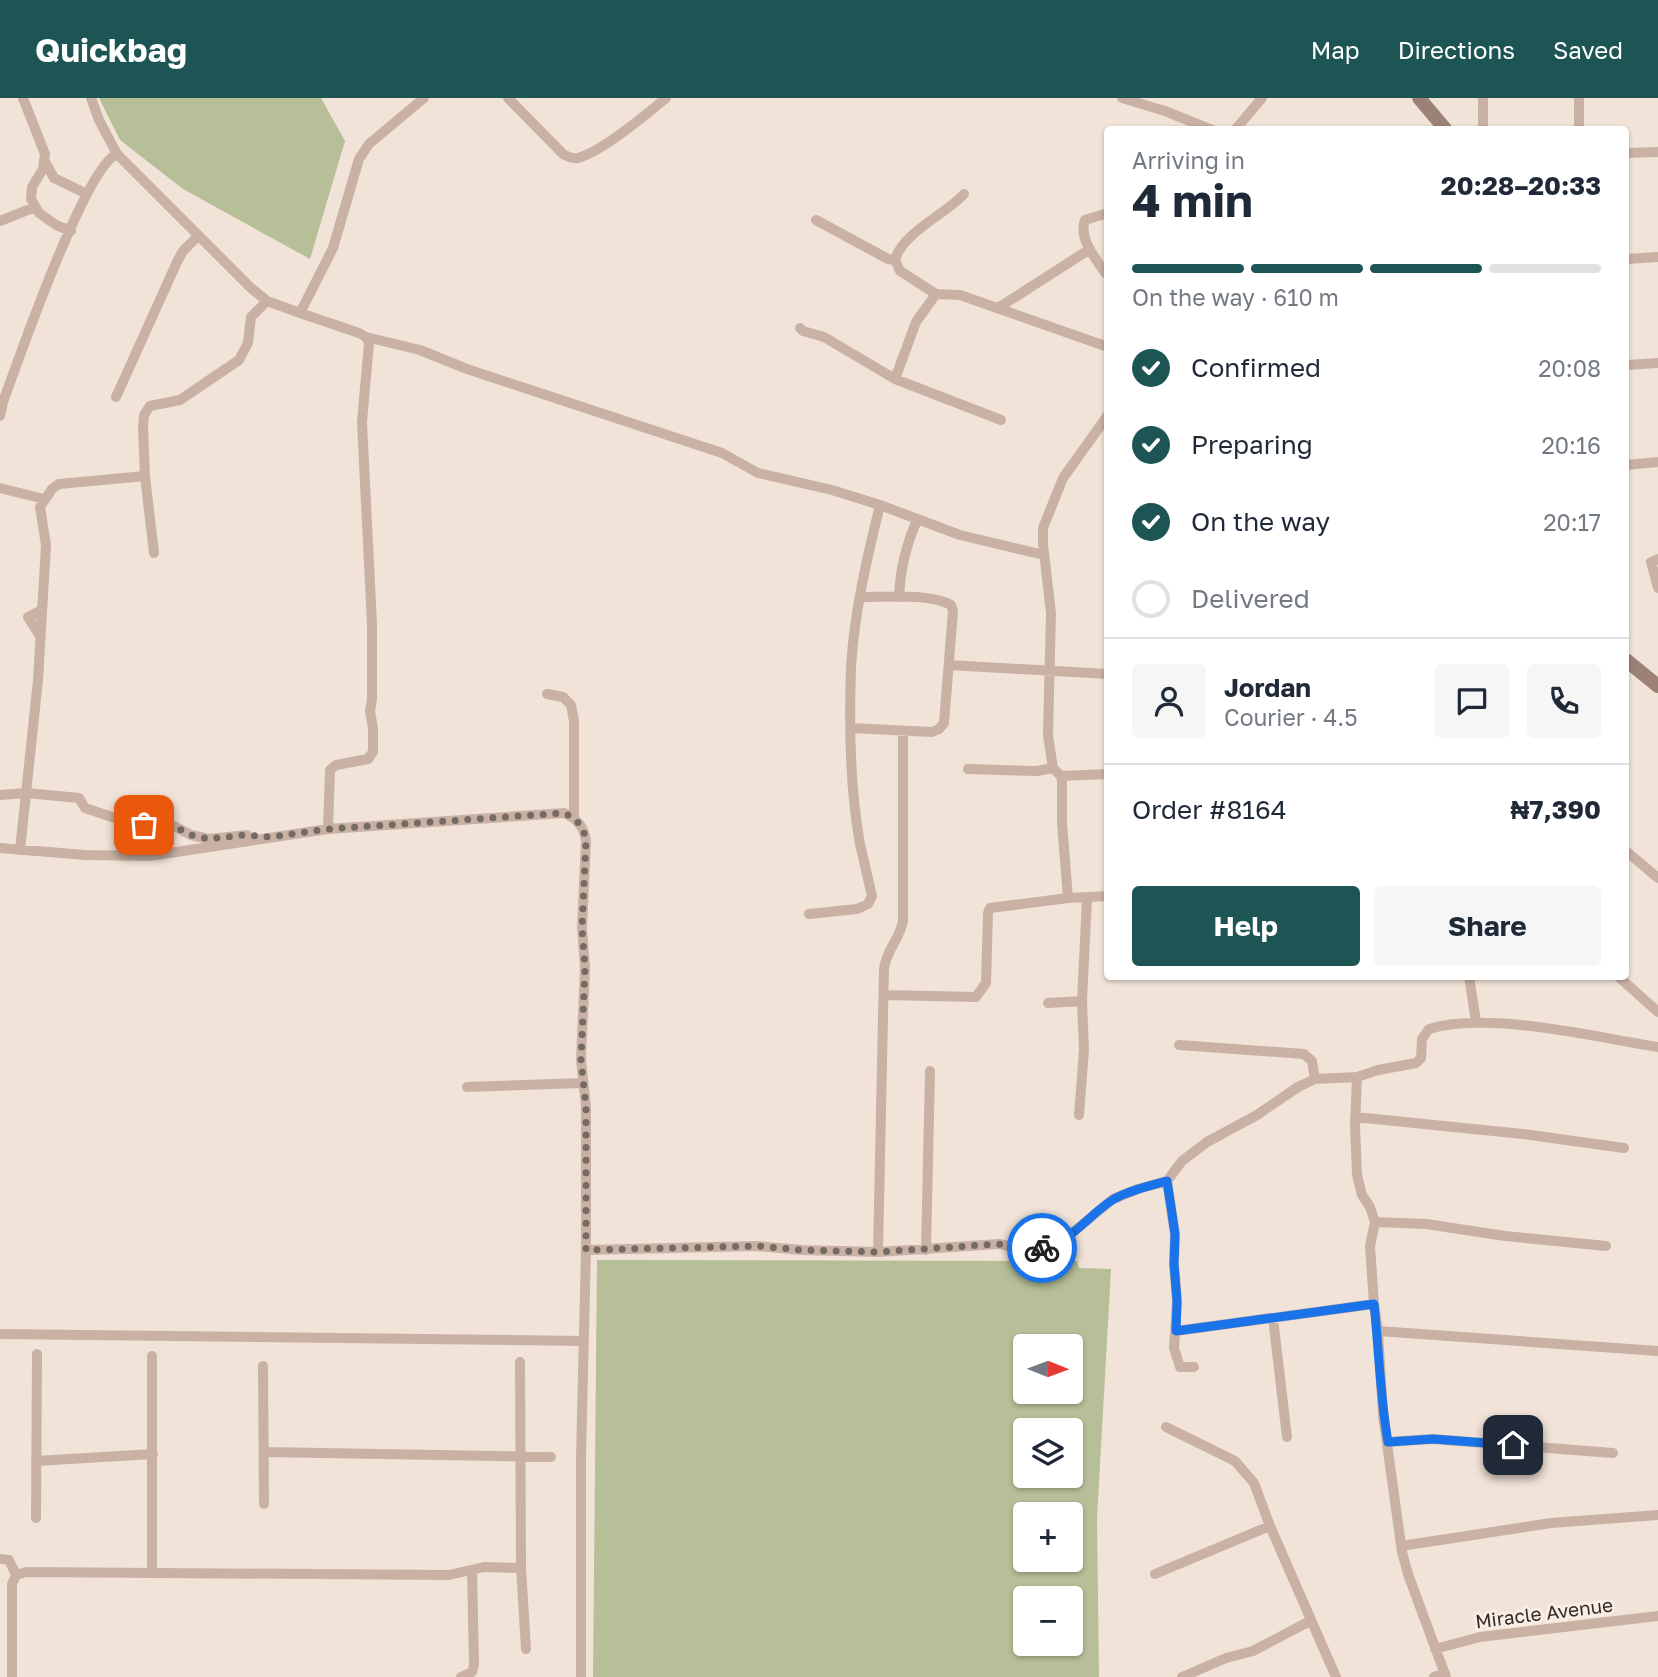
<!DOCTYPE html>
<meta charset="utf-8">
<style>
:root{--surface:#fff;--page:#f6f6f7;--text:#1f2937;--muted:#747a83;--line:#e0e1e3;--accent:#1c5554}
body{margin:0;font-family:"Golos Text",sans-serif;background:var(--page);color:var(--text);height:100vh;display:flex;flex-direction:column;font-size:26px;white-space:nowrap}
*{box-sizing:border-box;margin:0}
p{font-size:23px;color:var(--muted)}
.icon{flex:none;width:38px;height:38px;fill:none;stroke:currentColor;stroke-width:2;stroke-linecap:round;stroke-linejoin:round}
.map{position:relative;flex:1;overflow:hidden}
.drawer{position:absolute;left:1104px;top:28px;width:525px;height:854px;display:flex;flex-direction:column;background:var(--surface);border-radius:7px;box-shadow:0 2px 5px #0004}
.drawer>*{flex:none}
.needle{width:46px;rotate:91deg}
.controls{position:absolute;left:1013px;top:1236px;display:grid;gap:14px}
.controls a{display:grid;place-items:center;width:70px;height:70px;border-radius:7px;background:var(--surface);box-shadow:0 2px 5px #0004;font-size:35px}
.pin{position:absolute;display:grid;place-items:center;width:60px;height:60px;color:#fff;margin:-30px;border-radius:14px;box-shadow:0 4px 10px #0006}
.courier{position:absolute;display:grid;place-items:center;width:70px;height:70px;margin:-35px;border:5px solid #1a73e8;border-radius:50%;background:#fff;color:#222;box-shadow:0 2px 9px #0007}
.overview em{font-style:normal;font-weight:700}
.overview div{display:flex;flex-direction:column-reverse}
.overview{display:flex;align-items:center;justify-content:space-between;height:119px;padding:0 28px}
h1{font-size:46px;font-weight:700;line-height:52px}
.bar{display:grid;grid-template-columns:repeat(4,1fr);gap:10px 7px;align-content:center;height:84px;padding:0 28px}
.bar i{height:9px;border-radius:5px;background:var(--line)}
.bar .on{background:var(--accent)}
.bar p{grid-column:span 4}
.line{display:flex;align-items:center;gap:18px;padding:0 28px;border-top:2px solid var(--line)}
.line div{flex:1}
.round{display:grid;place-items:center;flex:none;width:74px;height:74px;border-radius:7px;background:var(--page)}
ol{padding:0 28px;list-style:none}
li{display:flex;align-items:center;gap:21px;height:77px}
li p{margin-inline-start:auto}
li .icon{padding:7px;border-radius:50%;background:var(--accent);color:#fff;stroke-width:4}
li:last-child{color:var(--muted)}
li i{width:38px;height:38px;border:4px solid var(--line);border-radius:50%}
.action{display:flex;gap:14px;margin-top:auto;padding:14px 28px}
.action a{flex:1;height:80px;border-radius:7px;background:var(--accent);color:#fff;font-size:28px;font-weight:700;line-height:80px;text-align:center}
.action a+a{background:var(--page);color:var(--text)}
header{display:flex;align-items:center;gap:42px;box-sizing:border-box;height:98px;padding:0 35px;background:var(--accent);color:#fff}
header strong{font-size:33px}
nav{display:flex;gap:38px;margin-inline-start:auto;font-size:24px}
.map>svg:first-child{display:block}
.green{fill:#b6bf98;fill-rule:evenodd}
.lines{fill:none;stroke-linecap:round;stroke-linejoin:round}
.street{stroke:#c9b2a4;stroke-width:10}
.secondary{stroke:#9c8176;stroke-width:14}
.done{stroke:#766a64;stroke-width:7;stroke-dasharray:0 12.6}
.route{stroke:#1a73e8;stroke-width:9}
.labels{text-anchor:middle;stroke-width:6;stroke-linejoin:round;paint-order:stroke}
.street-label{font-size:19px;fill:#342926;stroke:#f9eee4}
</style>
<header>
<strong>Quickbag</strong>
<nav><a>Map</a><a>Directions</a><a>Saved</a></nav>
</header>
<div class="map">
<svg width="1658" height="1579" viewBox="0 0 1658 1579">
<rect width="100%" height="100%" fill="#f1e3d8"/>
<path class="green" d="M99,0H321L345,43L310,161L183,91L120,42Z
M597,1162L1077,1163L1079,1170L1111,1171L1097,1421L1099,1579H593ZM1026,1248H1071V1293H1026ZM1026,1332H1071V1377H1026ZM1026,1416H1071V1461H1026ZM1026,1500H1071V1545H1026Z"/>
<g class="lines">
<path class="street" d="M23,0L45,56L43,71L32,89L31,101L39,115L56,127L71,133
M91,0L99,22L117,56L251,190L267,203L300,215L333,150L359,61L369,46L424,0
M508,0L563,56C568,59 572,61 578,60C601,54 647,16 666,0
M1122,0L1165,13L1212,32
M1483,0V32
M1235,32L1262,0
M1579,32V0
M1626,55L1658,54
M45,64L54,80L87,96
M964,96C946,116 902,135 895,162L900,173L936,196L960,197L1108,249
M816,122L888,161L895,162
M0,123L35,109
M1626,161L1658,159
M1105,175C1096,160 1078,141 1085,122L1108,115
M998,210L1090,151
M300,215L359,235L366,239L369,245L362,324L372,526V601L370,613L373,630V654L368,661L336,667L330,672L328,731
M800,230L803,233L824,239L895,281L1001,322
M366,239L420,252L467,271L722,355L758,375L832,392L880,407L960,437L1044,457
M1626,267L1658,265
M895,281L916,224L936,196
M116,299L177,164L183,153L198,138
M0,318L3,304C18,263 85,69 117,56
M1626,367L1658,364
M0,390L44,401
M154,455L145,378L143,330L144,317L150,308L180,302L239,262L248,245L251,219L267,203
M1658,461L1651,464L1658,490
M899,499C900,471 906,447 917,422
M40,538L28,519L42,512
M949,567L1108,576
M547,596L563,599L571,607L574,623V720
M851,630L932,634L939,631L944,625L953,513L951,507C930,495 886,499 861,499
M968,671L1037,673L1053,670
M1061,678L1108,676
M0,697L26,695L79,700L85,710L118,721L144,727L174,728L191,737L209,741L247,737
M0,750L85,757L150,758L328,731L564,715C577,721 584,728 586,743L582,830L585,870L581,962L586,1009V1152L581,1359V1579
M20,752L38,582L46,447L40,409L52,391L59,386L145,378
M1626,753L1658,780
M1068,800L1062,725V683L1061,678L1053,670L1048,637L1051,515L1043,446V430L1063,380L1108,317
M809,816L857,811L868,806L872,798C868,781 864,763 860,746C850,691 849,626 851,570C854,515 867,460 880,407
M1469,878L1476,924
M1620,880L1658,914
M885,897L976,899L986,885L988,815L990,810L1068,800L1108,798
M1048,905L1082,903
M1179,947L1304,956L1312,963L1315,981
M1357,979L1355,1028L1357,1077L1362,1097L1370,1109L1375,1124
M467,989L583,985
M1079,1017L1084,952L1082,903L1087,800
M1355,1019L1523,1036L1624,1050
M1167,1083L1175,1136L1174,1166L1177,1203L1174,1250L1180,1269H1194
M586,1152L757,1148L802,1152L878,1154L999,1146L1023,1151L1051,1149L1066,1140L1113,1101L1138,1091L1167,1083L1182,1063L1207,1044L1257,1017L1298,989L1315,981L1357,979L1378,972L1416,965L1421,960L1422,941L1429,931C1490,913 1594,939 1658,949
M926,1152L930,973
M878,1154L884,871C886,852 900,841 903,823V633
M1374,1206L1370,1148L1375,1124L1426,1126L1505,1138L1606,1148
M1273,1220L1287,1339
M1176,1233L1374,1206L1378,1233L1383,1317L1402,1454L1408,1476L1446,1579
M1378,1233L1658,1253
M0,1236L584,1243
M520,1264L521,1470
M263,1268L264,1406
M1166,1329L1235,1363L1254,1385L1270,1428L1336,1579
M1388,1344L1432,1341L1613,1355
M265,1354L551,1359
M36,1363L153,1356
M36,1420L37,1256
M1401,1448L1551,1425L1658,1417
M0,1461L9,1462L16,1477
M152,1475V1258
M1155,1476L1270,1428
M1435,1551L1480,1539L1658,1518
M12,1579V1486L16,1477L26,1474L449,1477L484,1469L521,1470L526,1551
M461,1579L472,1574L474,1567L472,1472
M1182,1579L1226,1560L1253,1553L1310,1523
M1434,1579L1445,1575"/>
<path class="secondary" d="M1419,0L1446,32
M1626,562L1658,588"/>
</g>
<g class="lines">
<path class="done" d="M144,727L174,728L191,737L209,741L244,737L270,739L328,731L564,715C577,721 584,729 586,743L582,830L585,870L581,962L586,1009V1152L757,1148L802,1152L878,1154L999,1146L1023,1151L1042,1150"/>
<path class="route" d="M1042,1150C1072,1144 1089,1116 1114,1101C1130,1092 1149,1088 1167,1083L1175,1136L1174,1166L1177,1203L1176,1233L1374,1206C1379,1252 1380,1299 1388,1344L1433,1341L1513,1347"/>
</g>
<g class="labels">
<g class="street-label">
<text transform="translate(1544 1515) rotate(-7)" y="7">Miracle Avenue</text>
</g>
</g>
</svg>
<div class="controls">
<a><svg class="needle" viewBox="-14 -14 28 28"><path d="M0-13l5 13h-10z" fill="#e53935"/><path d="M0 13l5-13h-10z" fill="#747a83"/></svg></a>
<a><svg class="icon" aria-label="layers" viewBox="0 0 24 24"><path d="M12 4l9 5-9 5-9-5zM3 14l9 5 9-5"/></svg></a>
<a>+</a>
<a>−</a>
</div>
<div class="pin" style="left:144px;top:727px;background:#ea580c"><svg class="icon" aria-label="bag" viewBox="0 0 24 24"><path d="M5 8h14l-1 12H6zM9 8a3 3 0 0 1 6 0"/></svg></div>
<div class="pin" style="left:1513px;top:1347px;background:#1f2937"><svg class="icon" aria-label="home" viewBox="0 0 24 24"><path d="M3 11l9-7 9 7M6 9v11h12V9"/></svg></div>
<div class="courier" style="left:1042px;top:1150px"><svg class="icon" aria-label="bike" viewBox="0 0 24 24"><circle cx="6" cy="16" r="4"/><circle cx="18" cy="16" r="4"/><path d="M6 16l4-8h5l3 8M10 8l3 8H6M13 5h3"/></svg></div>
<section class="drawer">
<div class="overview"><div><h1>4 min</h1><p>Arriving in</p></div><em>20:28–20:33</em></div>
<div class="bar"><i class="on"></i><i class="on"></i><i class="on"></i><i></i><p>On the way · 610 m</p></div>
<ol>
<li><svg class="icon" aria-label="check" viewBox="0 0 24 24"><path d="M5 12l5 5 9-10"/></svg>Confirmed<p>20:08</p></li>
<li><svg class="icon" aria-label="check" viewBox="0 0 24 24"><path d="M5 12l5 5 9-10"/></svg>Preparing<p>20:16</p></li>
<li><svg class="icon" aria-label="check" viewBox="0 0 24 24"><path d="M5 12l5 5 9-10"/></svg>On the way<p>20:17</p></li>
<li><i></i>Delivered</li>
</ol>
<div class="line" style="height:126px"><a class="round"><svg class="icon" aria-label="person" viewBox="0 0 24 24"><circle cx="12" cy="8" r="4"/><path d="M4 21q1-7 8-7t8 7"/></svg></a><div><b>Jordan</b><p>Courier · 4.5</p></div><a class="round"><svg class="icon" aria-label="chat" viewBox="0 0 24 24"><path d="M4 5h16v11H9l-5 4z"/></svg></a><a class="round"><svg class="icon" aria-label="phone" viewBox="0 0 24 24"><path d="M5 4h4l2 5-3 2q2 4 5 5l2-3 5 2v4C11 20 4 13 5 4z"/></svg></a></div>
<div class="line" style="height:91px"><div>Order #8164</div><b>₦7,390</b></div>
<div class="action"><a>Help</a><a>Share</a></div>
</section>
</div>
